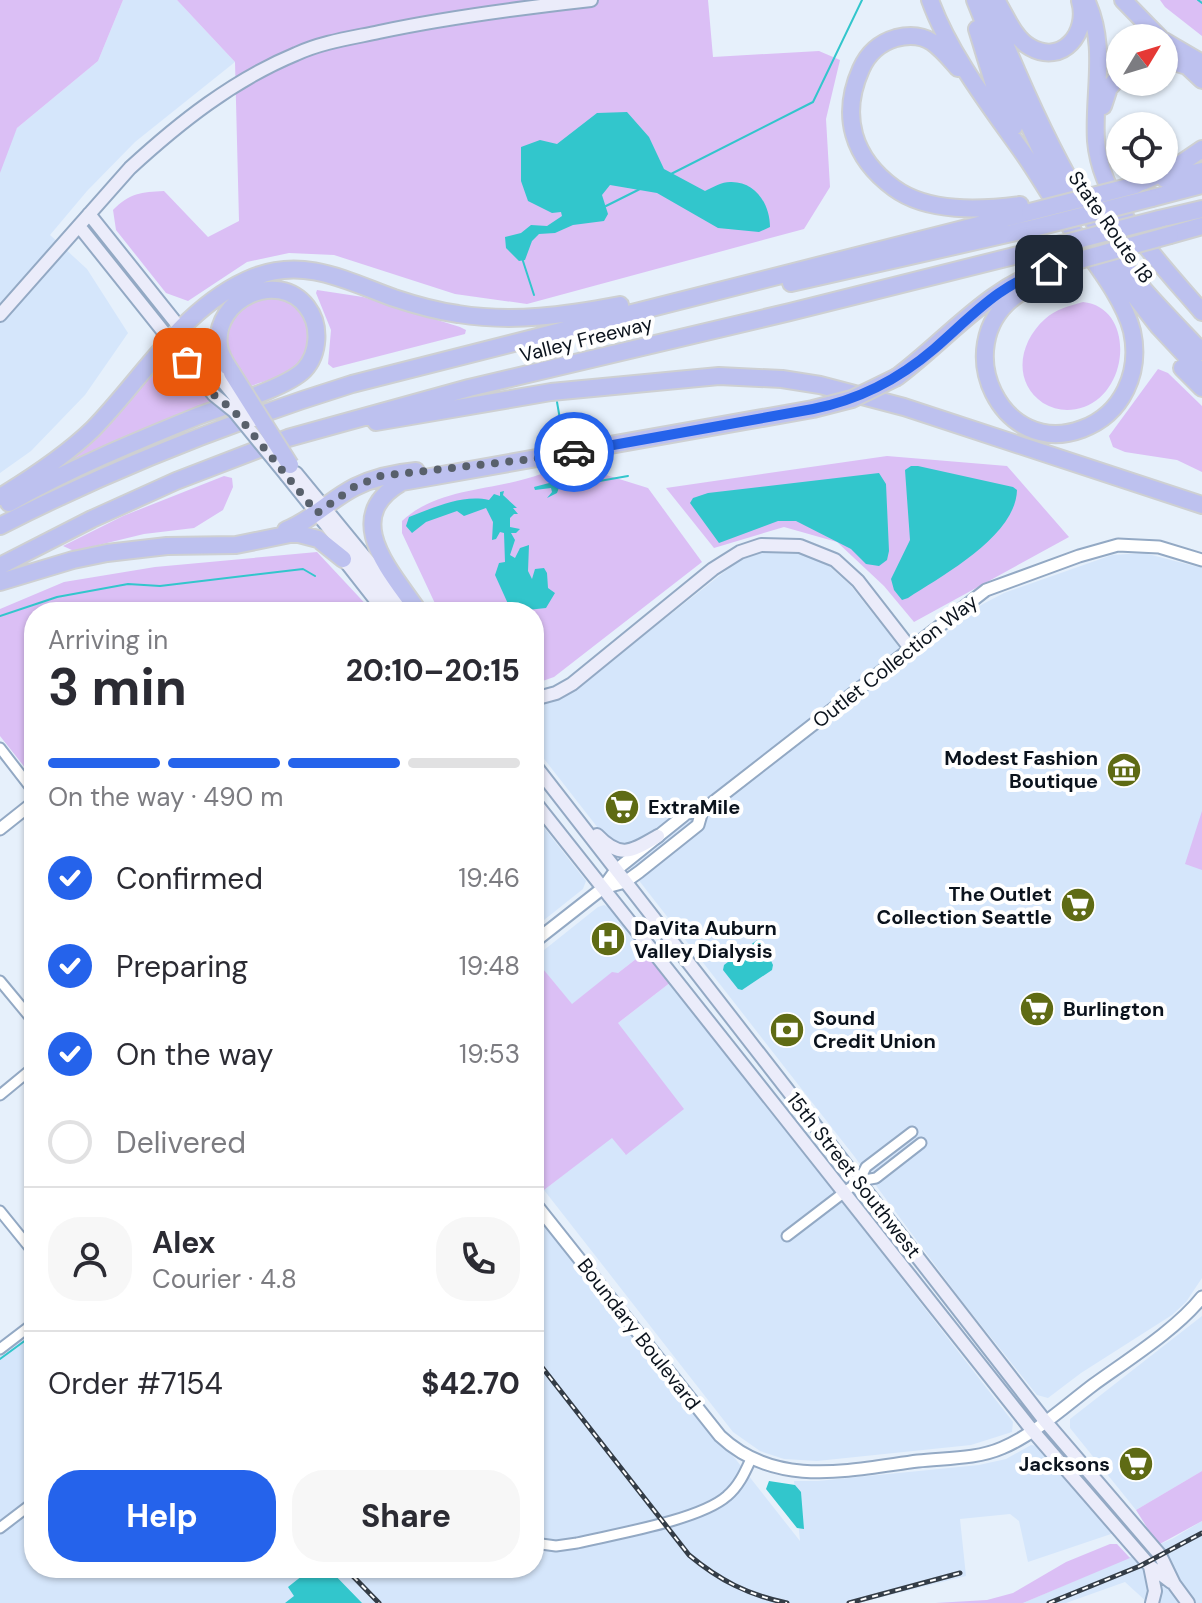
<!DOCTYPE html>
<meta charset="utf-8">
<style>
:root{--surface:#fff;--page:#f7f7f7;--text:#2b2b33;--muted:#7c7c81;--line:#e1e1e2;--accent:#2563eb}
body{margin:0;font-family:"DM Sans",sans-serif;background:var(--page);color:var(--text);height:100vh;display:flex;flex-direction:column;font-size:30px;white-space:nowrap}
*{box-sizing:border-box;margin:0}
p{font-size:26px;color:var(--muted)}
.icon{flex:none;width:44px;height:44px;fill:none;stroke:currentColor;stroke-width:2;stroke-linecap:round;stroke-linejoin:round}
.map{position:relative;flex:1;overflow:hidden}
.side{position:absolute;left:24px;top:602px;width:520px;height:976px;display:flex;flex-direction:column;background:var(--surface);border-radius:32px;box-shadow:0 2px 6px #0004}
.side>*{flex:none}
.needle{width:52px;rotate:52deg}
.controls{position:absolute;left:1106px;top:24px;display:grid;gap:16px}
.controls a{display:grid;place-items:center;width:72px;height:72px;border-radius:50%;background:var(--surface);box-shadow:0 2px 6px #0004;font-size:40px}
.pin{position:absolute;display:grid;place-items:center;width:68px;height:68px;color:#fff;margin:-34px;border-radius:16px;box-shadow:0 4px 12px #0006}
.courier{position:absolute;display:grid;place-items:center;width:80px;height:80px;margin:-40px;border:6px solid #2563eb;border-radius:50%;background:#fff;color:#222;box-shadow:0 2px 10px #0007}
.summary em{font-style:normal;font-weight:700}
.summary div{display:flex;flex-direction:column-reverse}
.summary{display:flex;align-items:center;justify-content:space-between;height:136px;padding:0 24px}
h1{font-size:52px;font-weight:700;line-height:60px}
.bar{display:grid;grid-template-columns:repeat(4,1fr);gap:12px 8px;align-content:center;height:96px;padding:0 24px}
.bar i{height:10px;border-radius:6px;background:var(--line)}
.bar .current{background:var(--accent)}
.bar p{grid-column:span 4}
.line{display:flex;align-items:center;gap:20px;padding:0 24px;border-top:2px solid var(--line)}
.line div{flex:1}
.round{display:grid;place-items:center;flex:none;width:84px;height:84px;border-radius:32px;background:var(--page)}
ol{padding:0 24px;list-style:none}
li{display:flex;align-items:center;gap:24px;height:88px}
li p{margin-inline-start:auto}
li .icon{padding:8px;border-radius:50%;background:var(--accent);color:#fff;stroke-width:4}
li:last-child{color:var(--muted)}
li i{width:44px;height:44px;border:4px solid var(--line);border-radius:50%}
.primary-button{display:flex;gap:16px;margin-top:auto;padding:16px 24px}
.primary-button a{flex:1;height:92px;border-radius:32px;background:var(--accent);color:#fff;font-size:32px;font-weight:700;line-height:92px;text-align:center}
.primary-button a+a{background:var(--page);color:var(--text)}
.map>svg:first-child{display:block}
.built{fill:#d5e6fb}
.green{fill:#dbbff5}
.water{fill:#32c6cc}
.lines{fill:none;stroke-linecap:round;stroke-linejoin:round}
.stream{stroke:#32c6cc;stroke-width:2}
.minor-casing{stroke:#93a9c4;stroke-width:13}
.tertiary-casing{stroke:#93a9c4;stroke-width:15}
.secondary-casing{stroke:#93a9c4;stroke-width:16}
.motorway-casing{stroke:#ced0d2;stroke-width:20}
.minor{stroke:#fff;stroke-width:9}
.tertiary{stroke:#fff;stroke-width:11}
.secondary{stroke:#ebecfa;stroke-width:12}
.motorway{stroke:#bdc1ef;stroke-width:16}
.rail-casing{stroke:#343d47;stroke-width:5}
.rail{stroke:#fff;stroke-width:2;stroke-dasharray:6;stroke-linecap:butt}
.secondary-bridge-casing{stroke:#93a9c4;stroke-width:16;stroke-linecap:butt}
.motorway-bridge-casing{stroke:#ced0d2;stroke-width:20;stroke-linecap:butt}
.secondary-bridge{stroke:#ebecfa;stroke-width:12}
.motorway-bridge{stroke:#bdc1ef;stroke-width:16}
.done{stroke:#58606b;stroke-width:8;stroke-dasharray:0 14.4}
.route{stroke:#2563eb;stroke-width:10}
.labels{text-anchor:middle;stroke-width:8;stroke-linejoin:round;paint-order:stroke}
.street-label{font-size:20px;fill:#0b131d;stroke:#fff}
.poi-label{font-size:20px;font-weight:bold;fill:#0b131d;stroke:#fff;text-anchor:start}
</style>
<div class="map">
<svg width="1202" height="1603" viewBox="0 0 1202 1603">
<rect width="100%" height="100%" fill="#e6f0fb"/>
<path class="built" d="M123,0H177L235,62L135,142L87,191L50,235L87,269L128,333L85,395L31,451L0,473V173L4,155L17,128L98,61Z
M769,550L801,552L829,566L851,586L911,662L981,605L1004,593L1112,555L1144,553L1202,568V1278L1186,1302L1172,1315L1081,1373L1048,1398L1037,1395L961,1300L854,1156L534,746V706L555,701L571,693L738,561Z
M534,815L586,881L583,889L534,928Z
M604,905L612,909L645,952L618,973H612L572,1005L534,958L598,907Z
M671,982L1013,1422L1012,1432L971,1445L817,1461L784,1459L760,1451L733,1432L544,1190L612,1137L625,1154L618,1023Z
M534,1203L800,1541L794,1481H818L979,1465L1006,1459L1031,1445L1038,1446L1114,1533L1028,1562L1019,1521L1010,1514L960,1519L966,1576L858,1603H0V1352L34,1326V1568H534Z
M1202,1316V1471L1136,1510L1070,1428V1419Z
M1202,1521V1603H1148L1125,1582L1066,1603H1023L1172,1539Z"/>
<path class="green" d="M0,0H123L98,61L17,128L0,173Z
M177,0H708L713,57L819,51L840,60L826,119L830,187L804,229L527,304L455,294L334,255L289,253L247,262L188,301L166,293L116,230L113,210C130,193 141,192 164,191L208,237L239,221L235,62Z
M1160,0H1202V36L1165,7Z
M317,290L363,297L460,327L466,330L465,334L333,368L328,364L331,330L316,293Z
M269,293C277,297 292,300 298,306C315,321 311,354 294,367C282,378 263,381 248,387C228,353 218,345 237,307Z
M1083,302C1134,307 1131,390 1084,407C1070,412 1056,411 1043,403C1012,382 1019,342 1045,319C1056,309 1069,306 1083,302Z
M169,353L176,358L214,405L62,467Z
M1158,369L1168,373L1202,406V472L1177,460L1125,452L1113,447L1109,436Z
M887,456L1007,466L1069,537L914,622L884,586L837,542L784,527L714,548L666,488Z
M560,467L587,469L648,488L702,562L554,677L534,684V612H439L402,533V521C435,490 483,491 525,479C537,476 548,471 560,467Z
M224,476L232,478L233,487L223,510L194,528L144,534L74,551L63,546L123,516Z
M317,552L373,612H34V779L0,736V609L64,582L155,567Z
M1202,811V870L1185,864Z
M645,952L671,982L618,1023L684,1109L626,1155L612,1138L544,1190L534,1176V958L572,1004L612,972L618,973Z
M1202,1471V1521L1158,1545L1136,1510Z
M1110,1544H1117L1130,1558L1023,1603H935L987,1600L1013,1593L1066,1562Z"/>
<path class="water" d="M627,112L649,137L664,169L705,191C713,187 722,182 730,182C755,181 770,204 770,227L759,232L718,228L657,193L610,185L602,195L608,214L604,221L573,225L555,233L539,234L532,241L525,260L519,261L506,248L505,237L521,233L531,225L547,226L562,216L561,212L552,213L528,201L521,181V147L540,140L557,144L597,113Z
M576,462L581,474L580,477L577,476L560,485L557,493L547,498L552,492L551,488L535,490L534,487L553,482L570,463Z
M911,466H918L1013,487L1017,490C1016,536 943,575 908,598L902,600L894,590L891,579L910,540L905,470Z
M879,473L886,484L889,551L887,560L879,566L866,564L851,549L796,521H778L719,543L690,503L693,498L708,493Z
M504,491L503,495L517,508H513L518,514H514L510,518V527L520,529L516,533H511L515,540L510,555L515,558L520,548L529,545L528,571L532,579L535,569L544,568L547,573L548,588L555,593L546,608L518,611L509,606L495,575L499,563L505,562L504,533L500,532L496,539L492,540L493,522L486,508L464,516L457,511L426,522L412,533L406,526L409,517C435,507 463,494 489,500L494,494L500,496V492Z
M757,940L762,942L773,965L772,970L742,990L738,989L723,970L724,965Z
M769,1481L795,1485L801,1492L804,1529L797,1528L766,1489Z
M312,1568H328L362,1603H285L294,1596L288,1587Z"/>
<g class="lines">
<path class="stream" d="M1198,0L1202,3
M671,174L813,102L862,0
M606,206L640,189
M522,258L534,295
M557,402L562,431
M581,476L588,483L628,476
M0,616L57,597L128,584L160,586L303,569L315,576
M0,1359L34,1334"/>
<g class="minor-casing">
<path id="minor" d="M0,748L34,792
M0,981L34,1022
M0,1095L34,1067
M859,1181L876,1178L921,1143
M0,1211L34,1253
M787,1236L859,1181L866,1167L912,1132
M0,1349L34,1323
M0,1528L34,1502
M534,1543L556,1546L577,1543C615,1534 700,1520 727,1496C739,1486 745,1472 751,1459"/>
</g>
<g class="tertiary-casing">
<path id="tertiary" d="M0,829L34,802
M603,888L625,882L639,872L698,825L702,811
M534,942L603,888L616,870L687,813L702,811L986,590L1079,556L1118,545L1159,547L1202,560
M534,1202L720,1436C776,1489 850,1470 918,1461C945,1458 977,1459 1002,1448C1035,1434 1064,1407 1093,1385C1126,1361 1177,1329 1202,1297"/>
</g>
<g class="secondary-casing">
<path id="secondary" d="M89,214L220,378
M79,226L214,395
M0,315L130,168C179,123 233,80 296,54C322,42 351,38 379,32C449,17 520,8 591,0
M296,473L410,612
M287,476L396,612
M338,552L385,612
M534,699L556,693L572,684L713,569L740,552L761,545L800,546L835,560L858,581L910,648
M534,764L1045,1421L1160,1555L1174,1584L1188,1603
M534,801L1032,1430L1150,1566L1171,1582
M597,835C621,860 632,851 658,836
M1150,1566L1155,1591L1152,1603"/>
</g>
<g class="motorway-casing">
<path id="motorway" d="M930,0C949,53 989,105 1021,150C1041,178 1057,208 1077,237C1095,263 1124,299 1132,331C1141,372 1123,414 1082,429C1002,459 949,347 1014,297C1030,285 1050,278 1069,271
M975,0L999,60L1060,192
M987,0C1022,87 1060,174 1113,251C1139,288 1172,320 1202,352
M996,0C1006,16 1014,38 1030,47C1063,66 1089,32 1080,1
M1086,0C1108,46 1093,92 1096,141C1101,205 1162,265 1202,312
M1123,0L1160,38
M977,29L995,88L1014,127
M1164,41L1202,63
M1164,59L1187,66L1202,80
M958,68C950,59 942,49 932,42C921,35 908,35 896,38C879,43 868,53 861,69C840,116 853,158 894,188C928,213 981,210 1020,205
M1103,106L1109,88L1120,75
M1165,179L1202,171
M1136,185L1177,166L1202,149
M1152,198L1202,185
M1159,219L1202,209
M1170,235L1202,226
M1095,245L1159,327L1202,373
M791,283L1034,228
M1182,368L1202,388
M897,377C948,339 989,286 1051,268
M376,422L551,392L719,376L782,379L820,385L904,407L1202,505
M0,497C33,477 65,456 93,429C144,377 184,305 254,277C305,257 347,281 394,298C415,305 436,311 458,314C514,323 566,315 620,305
M9,503C69,469 134,442 198,416C224,406 286,388 304,370C319,354 321,325 307,307C278,269 213,299 219,346C220,356 227,365 232,373
M0,526C114,468 230,422 352,384L1030,212
M286,530C312,520 331,499 355,487C375,477 394,473 416,471
M0,566L92,519L176,481L288,438L469,388L790,312L1050,247
M0,582L73,560L107,553L167,546L236,545L295,533L318,539L343,559
M419,612C392,572 339,518 402,482L813,409"/>
</g>
<use href="#minor" class="minor"/>
<use href="#tertiary" class="tertiary"/>
<use href="#secondary" class="secondary"/>
<use href="#motorway" class="motorway"/>
<g class="rail-casing">
<path id="rail" d="M534,1357L689,1555C719,1580 748,1595 787,1603
M345,1568L379,1603
M849,1603L960,1573
M1049,1603L1140,1566L1202,1533"/>
</g>
<use href="#rail" class="rail"/>
<g class="secondary-bridge-casing">
<path id="secondary-bridge" d="M220,378L254,420
M214,395L234,411L287,476"/>
</g>
<g class="motorway-bridge-casing">
<path id="motorway-bridge" d="M1030,212L1136,185
M1034,228L1152,198
M1050,247L1159,219
M1065,264L1170,235
M232,373L290,465
M813,409L852,399L897,377"/>
</g>
<use href="#secondary-bridge" class="secondary-bridge"/>
<use href="#motorway-bridge" class="motorway-bridge"/>
</g>
<g class="lines">
<path class="done" d="M187,362L214,395L234,411L317,513L354,487L380,476L541,458L574,452"/>
<path class="route" d="M574,452L813,409C858,400 899,379 934,349C971,317 1001,282 1049,269"/>
</g>
<defs>
<g id="museum-disc" transform="scale(1.8)"><circle r="9.5" fill="#5f6b14" stroke="#fff"/><path d="M0-6L6-3V-2H-6V-3ZM-5-1h2V3h-2ZM-1-1h2V3h-2ZM3-1h2V3H3ZM-6 4H6V6H-6Z" fill="#fff"/></g>
<g id="supermarket-disc" transform="scale(1.8)"><circle r="9.5" fill="#5f6b14" stroke="#fff"/><path d="M-6-5.5h2.5l.6 2H6L4.5 2H-2.5L-4.4-4H-6ZM-1.5 3.2a1.3 1.3 0 1 0 .1 0ZM3 3.2a1.3 1.3 0 1 0 .1 0Z" fill="#fff"/></g>
<g id="hospital-disc" transform="scale(1.8)"><circle r="9.5" fill="#5f6b14" stroke="#fff"/><path d="M-5-5h3v3.5h4V-5h3V5h-3V1.5h-4V5h-3Z" fill="#fff"/></g>
<g id="bank-disc" transform="scale(1.8)"><circle r="9.5" fill="#5f6b14" stroke="#fff"/><path d="M-6-4H6V4H-6ZM0-2.3a2.3 2.3 0 1 0 0 4.6a2.3 2.3 0 1 0 0-4.6Z" fill="#fff"/></g>
</defs>
<g fill-rule="evenodd">
<use href="#museum-disc" x="1124" y="770"/>
<use href="#supermarket-disc" x="622" y="807"/>
<use href="#supermarket-disc" x="1078" y="905"/>
<use href="#hospital-disc" x="608" y="939"/>
<use href="#supermarket-disc" x="1037" y="1009"/>
<use href="#bank-disc" x="787" y="1030"/>
<use href="#supermarket-disc" x="1136" y="1464"/>
</g>
<g class="labels">
<g class="street-label">
<text transform="translate(1111 227) rotate(55)" y="7">State Route 18</text>
<text transform="translate(586 339) rotate(-14)" y="7">Valley Freeway</text>
<text transform="translate(895 661) rotate(-38)" y="7">Outlet Collection Way</text>
<text transform="translate(854 1175) rotate(52)" y="7">15th Street Southwest</text>
<text transform="translate(639 1334) rotate(52)" y="7">Boundary Boulevard</text>
</g>
<g class="poi-label">
<text x="1098" y="765" text-anchor="end">Modest Fashion<tspan x="1098" dy="23">Boutique</tspan></text>
<text x="648" y="814">ExtraMile</text>
<text x="1052" y="901" text-anchor="end">The Outlet<tspan x="1052" dy="23">Collection Seattle</tspan></text>
<text x="634" y="935">DaVita Auburn<tspan x="634" dy="23">Valley Dialysis</tspan></text>
<text x="1063" y="1016">Burlington</text>
<text x="813" y="1025">Sound<tspan x="813" dy="23">Credit Union</tspan></text>
<text x="1110" y="1471" text-anchor="end">Jacksons</text>
</g>
</g>
</svg>
<div class="controls">
<a><svg class="needle" viewBox="-14 -14 28 28"><path d="M0-13l5 13h-10z" fill="#e53935"/><path d="M0 13l5-13h-10z" fill="#7c7c81"/></svg></a>
<a><svg class="icon" aria-label="locate" viewBox="0 0 24 24"><circle cx="12" cy="12" r="6"/><path d="M12 2v4M12 18v4M2 12h4M18 12h4"/></svg></a>
</div>
<div class="pin" style="left:187px;top:362px;background:#ea580c"><svg class="icon" aria-label="bag" viewBox="0 0 24 24"><path d="M5 8h14l-1 12H6zM9 8a3 3 0 0 1 6 0"/></svg></div>
<div class="pin" style="left:1049px;top:269px;background:#1f2937"><svg class="icon" aria-label="home" viewBox="0 0 24 24"><path d="M3 11l9-7 9 7M6 9v11h12V9"/></svg></div>
<div class="courier" style="left:574px;top:452px"><svg class="icon" aria-label="car" viewBox="0 0 24 24"><path d="M5 17H2v-5l4-1 3-4h7l3 4 3 1v5h-3M9 17h6M6 11h13"/><circle cx="7" cy="17" r="2"/><circle cx="17" cy="17" r="2"/></svg></div>
<section class="side">
<div class="summary"><div><h1>3 min</h1><p>Arriving in</p></div><em>20:10–20:15</em></div>
<div class="bar"><i class="current"></i><i class="current"></i><i class="current"></i><i></i><p>On the way · 490 m</p></div>
<ol>
<li><svg class="icon" aria-label="check" viewBox="0 0 24 24"><path d="M5 12l5 5 9-10"/></svg>Confirmed<p>19:46</p></li>
<li><svg class="icon" aria-label="check" viewBox="0 0 24 24"><path d="M5 12l5 5 9-10"/></svg>Preparing<p>19:48</p></li>
<li><svg class="icon" aria-label="check" viewBox="0 0 24 24"><path d="M5 12l5 5 9-10"/></svg>On the way<p>19:53</p></li>
<li><i></i>Delivered</li>
</ol>
<div class="line" style="height:144px"><a class="round"><svg class="icon" aria-label="person" viewBox="0 0 24 24"><circle cx="12" cy="8" r="4"/><path d="M4 21q1-7 8-7t8 7"/></svg></a><div><b>Alex</b><p>Courier · 4.8</p></div><a class="round"><svg class="icon" aria-label="phone" viewBox="0 0 24 24"><path d="M5 4h4l2 5-3 2q2 4 5 5l2-3 5 2v4C11 20 4 13 5 4z"/></svg></a></div>
<div class="line" style="height:104px"><div>Order #7154</div><b>$42.70</b></div>
<div class="primary-button"><a>Help</a><a>Share</a></div>
</section>
</div>
